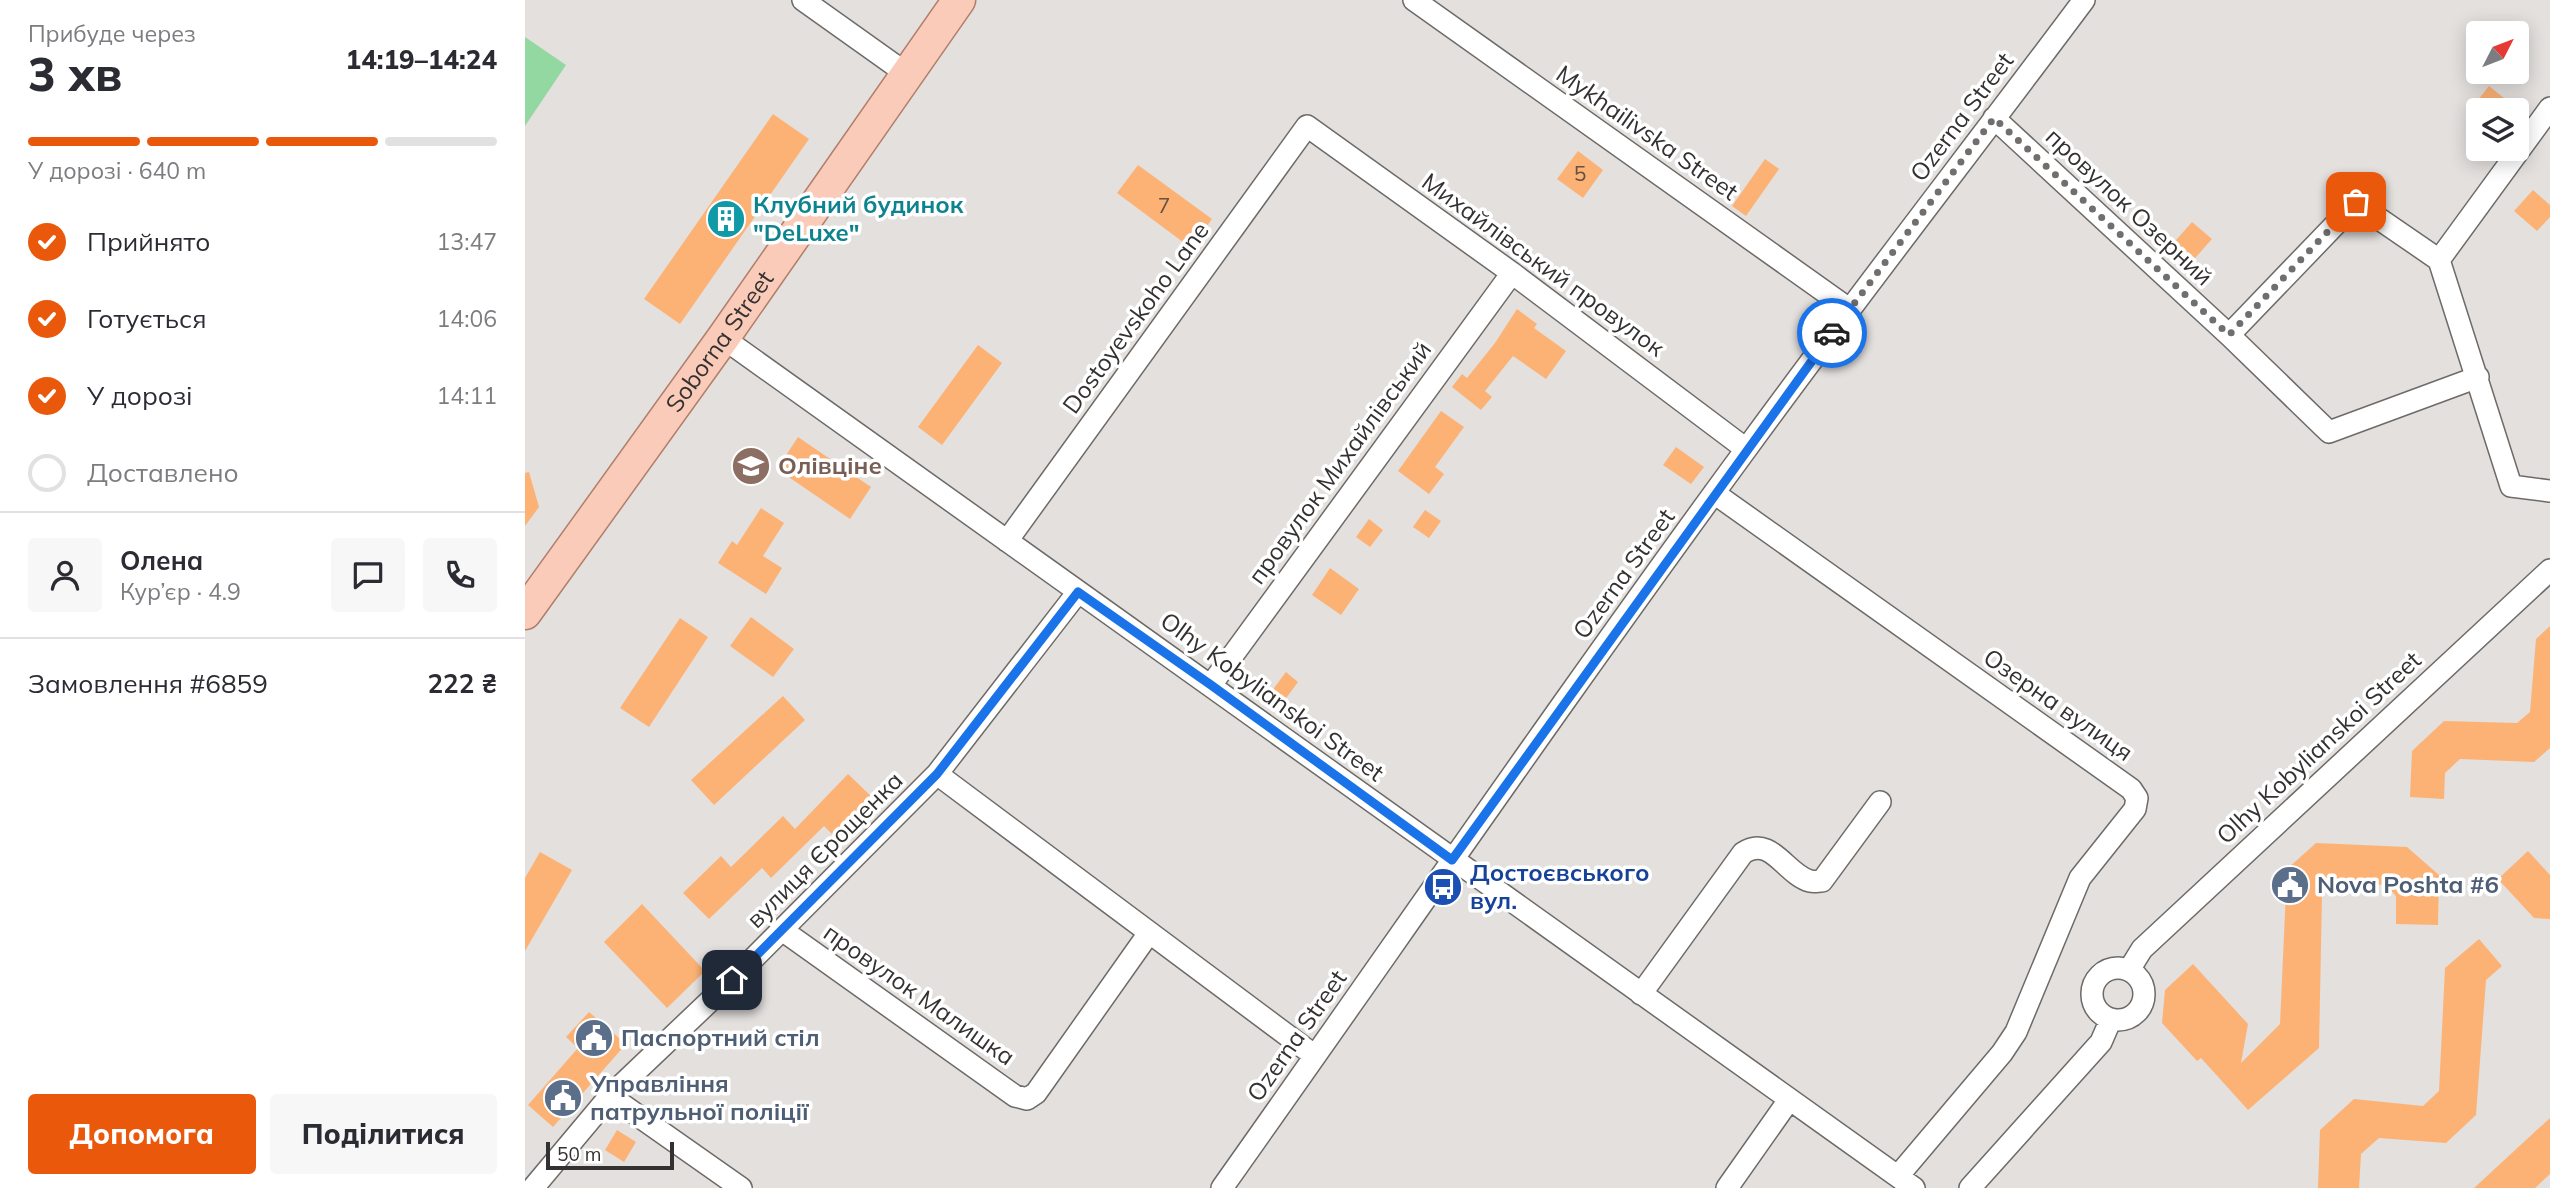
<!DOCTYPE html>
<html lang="uk">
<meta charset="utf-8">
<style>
:root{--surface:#fff;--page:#f7f7f7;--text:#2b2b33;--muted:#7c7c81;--line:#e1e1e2;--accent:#ea580c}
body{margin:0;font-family:Mulish,sans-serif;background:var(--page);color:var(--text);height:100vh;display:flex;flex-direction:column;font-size:26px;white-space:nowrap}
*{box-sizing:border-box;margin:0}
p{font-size:23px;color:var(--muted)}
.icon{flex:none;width:38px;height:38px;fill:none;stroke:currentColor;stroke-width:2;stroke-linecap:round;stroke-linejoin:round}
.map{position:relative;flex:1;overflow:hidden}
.sheet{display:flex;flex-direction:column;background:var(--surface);width:525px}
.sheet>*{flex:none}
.needle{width:46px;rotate:48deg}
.fabs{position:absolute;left:1941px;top:21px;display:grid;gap:14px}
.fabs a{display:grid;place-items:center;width:63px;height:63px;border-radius:7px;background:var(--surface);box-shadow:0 4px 18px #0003;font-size:35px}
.scale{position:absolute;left:21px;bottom:18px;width:128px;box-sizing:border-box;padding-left:7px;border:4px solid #333131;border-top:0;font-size:19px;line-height:24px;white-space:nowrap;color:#333131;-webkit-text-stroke:5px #fff;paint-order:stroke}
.pin{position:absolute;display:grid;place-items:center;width:60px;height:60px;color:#fff;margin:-30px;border-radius:14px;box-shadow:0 4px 10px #0006}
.courier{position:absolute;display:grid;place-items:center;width:70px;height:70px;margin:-35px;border:5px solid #1a73e8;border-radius:50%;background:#fff;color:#222;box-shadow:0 2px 9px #0007}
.headline em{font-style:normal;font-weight:800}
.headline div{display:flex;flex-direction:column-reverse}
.headline{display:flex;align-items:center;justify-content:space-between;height:119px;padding:0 28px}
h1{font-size:46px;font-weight:800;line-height:52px}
.bar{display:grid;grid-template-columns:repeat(4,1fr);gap:10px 7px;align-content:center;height:84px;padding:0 28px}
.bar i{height:9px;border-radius:5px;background:var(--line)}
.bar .active{background:var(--accent)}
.bar p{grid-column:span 4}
.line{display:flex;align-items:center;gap:18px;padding:0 28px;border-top:2px solid var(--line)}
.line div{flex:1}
.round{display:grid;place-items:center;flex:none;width:74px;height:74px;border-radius:7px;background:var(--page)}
ol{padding:0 28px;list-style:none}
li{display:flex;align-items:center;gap:21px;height:77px}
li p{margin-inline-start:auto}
li .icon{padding:7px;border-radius:50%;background:var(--accent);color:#fff;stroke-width:4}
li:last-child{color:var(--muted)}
li i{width:38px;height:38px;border:4px solid var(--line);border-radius:50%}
.action{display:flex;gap:14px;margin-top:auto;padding:14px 28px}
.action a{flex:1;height:80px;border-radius:7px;background:var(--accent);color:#fff;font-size:28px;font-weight:800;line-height:80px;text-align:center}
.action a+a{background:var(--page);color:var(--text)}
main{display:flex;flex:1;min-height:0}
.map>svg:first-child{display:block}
.green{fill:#93d8a1}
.building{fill:#fdb275}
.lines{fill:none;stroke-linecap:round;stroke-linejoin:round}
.street-casing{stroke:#6d6a68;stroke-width:24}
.primary-casing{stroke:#b17e6a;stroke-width:35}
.street{stroke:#fff;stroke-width:21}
.primary{stroke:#f9cbb8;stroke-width:32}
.done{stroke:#716e6e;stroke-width:7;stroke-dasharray:0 12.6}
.route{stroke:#1a73e8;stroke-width:9}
.labels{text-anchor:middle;stroke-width:7;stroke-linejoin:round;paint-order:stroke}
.number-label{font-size:21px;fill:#665142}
.street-label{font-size:24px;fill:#333131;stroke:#fff}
.culture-label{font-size:24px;font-weight:bold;fill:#0d838f;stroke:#fff;text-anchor:start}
.education-label{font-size:24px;font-weight:bold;fill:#785e54;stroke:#fff;text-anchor:start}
.transit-label{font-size:24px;font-weight:bold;fill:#164399;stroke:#fff;text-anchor:start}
.service-label{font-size:24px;font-weight:bold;fill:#4e5e75;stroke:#fff;text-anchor:start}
</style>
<main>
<section class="sheet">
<div class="headline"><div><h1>3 хв</h1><p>Прибуде через</p></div><em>14:19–14:24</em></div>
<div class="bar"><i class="active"></i><i class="active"></i><i class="active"></i><i></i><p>У дорозі · 640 m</p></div>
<ol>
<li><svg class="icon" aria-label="check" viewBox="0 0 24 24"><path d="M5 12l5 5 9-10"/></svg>Прийнято<p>13:47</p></li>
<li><svg class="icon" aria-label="check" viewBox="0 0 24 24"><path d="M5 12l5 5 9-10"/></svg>Готується<p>14:06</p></li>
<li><svg class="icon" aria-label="check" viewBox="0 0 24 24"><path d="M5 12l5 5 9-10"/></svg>У дорозі<p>14:11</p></li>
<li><i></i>Доставлено</li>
</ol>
<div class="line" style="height:126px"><a class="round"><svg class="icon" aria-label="person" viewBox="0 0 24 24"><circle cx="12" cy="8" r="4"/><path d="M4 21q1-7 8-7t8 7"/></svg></a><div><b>Олена</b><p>Кур’єр · 4.9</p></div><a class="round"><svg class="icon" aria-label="chat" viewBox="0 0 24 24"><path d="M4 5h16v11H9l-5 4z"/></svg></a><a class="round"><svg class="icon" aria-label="phone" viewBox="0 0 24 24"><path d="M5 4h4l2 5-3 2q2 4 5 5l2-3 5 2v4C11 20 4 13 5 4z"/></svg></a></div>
<div class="line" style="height:91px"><div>Замовлення #6859</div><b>222 ₴</b></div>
<div class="action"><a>Допомога</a><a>Поділитися</a></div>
</section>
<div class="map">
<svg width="2025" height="1188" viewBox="0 0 2025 1188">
<rect width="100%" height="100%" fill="#e3e0de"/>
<path class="green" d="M0,37L41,65L0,126Z"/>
<path class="building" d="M1964,86L1994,110H1945Z
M248,114L284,139L155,324L119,299Z
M1053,151L1078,170L1058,198L1032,179Z
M1240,159L1254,169L1221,216L1207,206Z
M613,165L687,219L666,248L592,193Z
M2008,190L2025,205V217L2012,231L1989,211Z
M1667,222L1687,239L1663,266L1644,248Z
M992,309L1012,324L1009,328L1041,351L1021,379L988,356L960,391L967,397L956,410L927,387L937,374L942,378L970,343Z
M453,345L477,363L417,445L393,427Z
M916,411L939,427L910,467L919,474L904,494L873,471Z
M273,437L346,487L325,519L252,469Z
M1151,447L1179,467L1166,484L1138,465Z
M4,472L14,507L0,526V473Z
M236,508L259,523L238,556L257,568L241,594L193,563L207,541L212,545Z
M900,510L916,521L904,538L888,527Z
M844,519L858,530L845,547L831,537Z
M805,568L834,589L816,615L787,595Z
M226,617L269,649L248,677L205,646Z
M155,618L183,637L124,727L95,708Z
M2025,626V748L2009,762L1935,759L1920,773L1919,799L1885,797L1887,751L1919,721L1992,723L2005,712L2011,639Z
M761,672L773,682L759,701L746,692Z
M258,696L280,720L189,805L166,780Z
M323,774L349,799L311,838L299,826L246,878L237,868L184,919L158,893L196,856L206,867L258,816L270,829Z
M1791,843L1882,847L1914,875L1913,925L1871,924V896L1861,885L1808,882L1797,895L1794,1048L1723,1110L1676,1058L1672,1061L1637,1023L1640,990L1668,964L1723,1024L1716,1063L1755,1024L1762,869Z
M2003,851L2025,875V919L2009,918L1973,879Z
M15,852L47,870L0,951V878Z
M117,904L180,971L142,1008L79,942Z
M1954,939L1977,966L1961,980L1951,1115L1921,1143L1854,1138L1836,1154L1834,1188H1793L1795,1130L1829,1099L1898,1106L1914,1091L1920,968Z
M64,1012L101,1044L28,1127L3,1105L53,1048L41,1037Z
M2025,1118V1174L2010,1188H1949Z
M92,1130L111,1142L99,1162L80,1150Z"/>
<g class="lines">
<g class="street-casing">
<path id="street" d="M278,0L382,74
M889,0L1324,309
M1469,118L1704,335L1804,432L1953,377
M1914,260L2025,108
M1704,335L1831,203L1914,260L1986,486L2025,491
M198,338L1389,1188
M1189,493L1606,789L1612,798L1610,809L1555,878L1491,1032L1477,1053L1373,1176
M482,541L782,126L987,273L1221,449
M686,685L987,273
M412,774L790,1056
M257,930L490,1096L502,1099L511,1093L624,933
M1567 994a26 26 0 1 1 52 0a26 26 0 1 1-52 0Z
M1604,970L1617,949L2025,570
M1116,994L1218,853C1246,834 1261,875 1285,881C1289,882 1293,881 1297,881L1355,802
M85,1096L216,1188
M8,1188L85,1096L207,980L412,774L553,592
M697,1188C872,941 1043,692 1222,448C1332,297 1447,150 1559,0
M1202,1188L1264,1100
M1445,1188L1576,1042L1586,1019"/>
</g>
<g class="primary-casing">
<g id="primary">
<path id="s1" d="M0,613L198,338L434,0"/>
</g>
</g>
<use href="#street" class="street"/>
<use href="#primary" class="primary"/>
</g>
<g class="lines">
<path class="done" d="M1307,333L1469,118L1704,335L1831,202"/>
<path class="route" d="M207,980L412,774L553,592L686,685L927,860L1307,333"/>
</g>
<defs>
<g id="building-disc" transform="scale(2.0125)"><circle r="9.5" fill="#0f9aa8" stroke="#fff"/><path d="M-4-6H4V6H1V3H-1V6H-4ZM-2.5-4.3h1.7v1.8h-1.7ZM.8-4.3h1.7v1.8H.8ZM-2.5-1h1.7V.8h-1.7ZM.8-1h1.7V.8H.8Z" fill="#fff"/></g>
<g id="school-disc" transform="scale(2.0125)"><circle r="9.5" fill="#8d6e63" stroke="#fff"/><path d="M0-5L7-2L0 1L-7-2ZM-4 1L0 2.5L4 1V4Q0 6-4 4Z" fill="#fff"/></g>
<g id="civic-disc" transform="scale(2.0125)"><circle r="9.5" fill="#5c6f8a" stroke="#fff"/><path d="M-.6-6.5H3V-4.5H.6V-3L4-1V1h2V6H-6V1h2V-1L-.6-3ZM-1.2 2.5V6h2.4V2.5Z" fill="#fff"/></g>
<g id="bus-disc" transform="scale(2.0125)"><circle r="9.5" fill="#1a4fb4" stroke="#fff"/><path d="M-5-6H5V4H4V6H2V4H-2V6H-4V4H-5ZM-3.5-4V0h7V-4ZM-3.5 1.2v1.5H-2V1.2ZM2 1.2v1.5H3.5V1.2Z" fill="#fff"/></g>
</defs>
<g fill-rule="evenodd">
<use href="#building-disc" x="201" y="219"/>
<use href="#school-disc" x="226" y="466"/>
<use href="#civic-disc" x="1765" y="885"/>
<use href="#bus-disc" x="918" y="887"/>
<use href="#civic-disc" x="69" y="1038"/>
<use href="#civic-disc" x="38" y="1098"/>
</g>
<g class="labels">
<g class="number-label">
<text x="1055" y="181">5</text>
<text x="639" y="213">7</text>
</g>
<g class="street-label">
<text transform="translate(1437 117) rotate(-53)" y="8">Ozerna Street</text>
<text transform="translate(1122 133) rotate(35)" y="8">Mykhailivska Street</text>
<text transform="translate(1604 207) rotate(43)" y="8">провулок Озерний</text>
<text transform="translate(1018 265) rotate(36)" y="8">Михайлівський провулок</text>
<text transform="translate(611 318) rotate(-54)" y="8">Dostoyevskoho Lane</text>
<text dy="8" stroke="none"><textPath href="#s1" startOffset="334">Soborna Street</textPath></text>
<text transform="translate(815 463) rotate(-54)" y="8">провулок Михайлівський</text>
<text transform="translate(1099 574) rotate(-54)" y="8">Ozerna Street</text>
<text transform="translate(747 697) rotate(36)" y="8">Olhy Kobylianskoi Street</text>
<text transform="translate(1533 705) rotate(35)" y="8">Озерна вулиця</text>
<text transform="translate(1794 748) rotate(-43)" y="8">Olhy Kobylianskoi Street</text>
<text transform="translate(300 850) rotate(-45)" y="8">вулиця Єрощенка</text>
<text transform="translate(394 995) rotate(35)" y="8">провулок Малишка</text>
<text transform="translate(772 1036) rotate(-55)" y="8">Ozerna Street</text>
</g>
<g class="culture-label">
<text x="228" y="213">Клубний будинок<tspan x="228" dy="28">"DeLuxe"</tspan></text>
</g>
<g class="education-label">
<text x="253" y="474">Олівціне</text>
</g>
<g class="transit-label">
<text x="945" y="881">Достоєвського<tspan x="945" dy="28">вул.</tspan></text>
</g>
<g class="service-label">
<text x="1792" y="893">Nova Poshta #6</text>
<text x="96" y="1046">Паспортний стіл</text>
<text x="65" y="1092">Управління<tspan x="65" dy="28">патрульної поліції</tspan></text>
</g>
</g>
</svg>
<div class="fabs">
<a><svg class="needle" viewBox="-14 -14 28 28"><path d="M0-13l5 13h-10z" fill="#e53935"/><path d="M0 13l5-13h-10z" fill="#7c7c81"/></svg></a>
<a><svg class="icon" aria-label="layers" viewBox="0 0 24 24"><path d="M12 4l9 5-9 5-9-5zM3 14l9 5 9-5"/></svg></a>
</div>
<div class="scale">50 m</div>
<div class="pin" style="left:1831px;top:202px;background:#ea580c"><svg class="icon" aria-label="bag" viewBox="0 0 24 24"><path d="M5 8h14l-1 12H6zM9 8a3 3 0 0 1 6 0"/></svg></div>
<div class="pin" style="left:207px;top:980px;background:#1f2937"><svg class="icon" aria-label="home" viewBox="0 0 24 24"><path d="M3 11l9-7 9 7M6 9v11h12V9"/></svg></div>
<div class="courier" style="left:1307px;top:333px"><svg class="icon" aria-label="car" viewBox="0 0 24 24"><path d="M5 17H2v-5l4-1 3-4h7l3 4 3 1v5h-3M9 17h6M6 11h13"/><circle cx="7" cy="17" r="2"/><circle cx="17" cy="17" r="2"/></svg></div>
</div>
</main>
